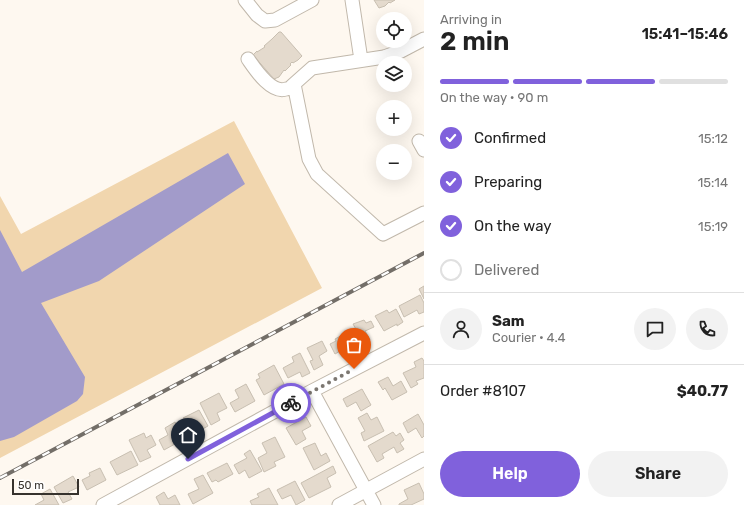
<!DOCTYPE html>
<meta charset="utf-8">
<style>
:root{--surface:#fff;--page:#f2f2f2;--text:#222;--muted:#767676;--line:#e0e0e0;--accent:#8061dc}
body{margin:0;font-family:Rubik,sans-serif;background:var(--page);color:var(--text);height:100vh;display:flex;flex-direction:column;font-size:15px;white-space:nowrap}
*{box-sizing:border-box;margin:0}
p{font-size:13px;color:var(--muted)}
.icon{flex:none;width:22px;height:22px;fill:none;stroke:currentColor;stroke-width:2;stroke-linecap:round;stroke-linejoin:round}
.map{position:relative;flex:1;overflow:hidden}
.sheet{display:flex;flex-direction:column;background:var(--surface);width:320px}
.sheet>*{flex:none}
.tools{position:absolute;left:376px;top:12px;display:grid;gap:8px}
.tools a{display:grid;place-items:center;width:36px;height:36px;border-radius:50%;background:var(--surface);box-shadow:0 4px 16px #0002;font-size:20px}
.scale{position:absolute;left:12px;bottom:10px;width:67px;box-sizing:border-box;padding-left:4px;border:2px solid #36322d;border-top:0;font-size:11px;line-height:14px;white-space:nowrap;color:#36322d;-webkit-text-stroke:3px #fff;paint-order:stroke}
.pin{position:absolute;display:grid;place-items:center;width:34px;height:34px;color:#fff;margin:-41px -17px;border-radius:50% 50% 50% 0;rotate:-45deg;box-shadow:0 0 4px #0007}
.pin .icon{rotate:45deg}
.courier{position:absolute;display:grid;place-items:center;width:40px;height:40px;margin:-20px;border:3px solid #8061dc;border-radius:50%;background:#fff;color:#222;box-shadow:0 1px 5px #0007}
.summary em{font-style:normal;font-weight:600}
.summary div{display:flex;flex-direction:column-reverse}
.summary{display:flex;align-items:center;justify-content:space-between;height:68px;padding:0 16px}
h1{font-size:26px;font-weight:600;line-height:30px}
.bar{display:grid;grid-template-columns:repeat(4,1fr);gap:6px 4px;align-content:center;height:48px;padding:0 16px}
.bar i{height:5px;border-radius:3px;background:var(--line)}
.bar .active{background:var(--accent)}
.bar p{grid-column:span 4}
.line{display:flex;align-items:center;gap:10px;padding:0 16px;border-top:1px solid var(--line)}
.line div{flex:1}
.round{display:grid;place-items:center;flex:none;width:42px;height:42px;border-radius:21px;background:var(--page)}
ol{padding:0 16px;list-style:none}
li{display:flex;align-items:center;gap:12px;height:44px}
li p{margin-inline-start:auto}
li .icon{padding:4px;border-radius:50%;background:var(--accent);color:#fff;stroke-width:4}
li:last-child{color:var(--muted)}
li i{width:22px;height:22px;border:2px solid var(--line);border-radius:50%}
.action{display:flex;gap:8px;margin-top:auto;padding:8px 16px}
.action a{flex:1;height:46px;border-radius:24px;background:var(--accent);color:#fff;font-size:16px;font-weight:600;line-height:46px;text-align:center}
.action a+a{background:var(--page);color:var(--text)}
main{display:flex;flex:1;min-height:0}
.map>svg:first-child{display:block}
.green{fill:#f1d6ae}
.water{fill:#a29bca}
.building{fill:#e4dacd;stroke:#c8bfb1}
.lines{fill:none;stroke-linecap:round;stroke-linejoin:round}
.minor-casing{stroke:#c1b8ab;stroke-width:15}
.minor{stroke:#fff;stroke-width:13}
.rail-casing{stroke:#736e68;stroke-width:4}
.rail{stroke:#fff;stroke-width:2.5;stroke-dasharray:8;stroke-linecap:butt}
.done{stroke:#7c7771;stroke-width:4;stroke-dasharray:0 7.2}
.route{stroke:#8061dc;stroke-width:5}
</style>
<main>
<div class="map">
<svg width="424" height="505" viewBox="0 0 424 505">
<rect width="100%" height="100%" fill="#fef8f0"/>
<path class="green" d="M234,121L322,288L0,458V196L21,234Z"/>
<path class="water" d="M228,153L245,184L99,281L41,303L85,377L83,394L77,401L14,437L0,441V230L22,272Z"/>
<path class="building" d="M374,0H395L390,3L389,2L385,6L379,8Z
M279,32H281L302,56L298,60L293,63L292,62L290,64L291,65L285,71L284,70L279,77L274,79L253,55L257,51V52L265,47L264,46L272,39Z
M424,286V299L419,289Z
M420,295L424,303V312L419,314L417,310L404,317L399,306Z
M396,309L403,322L397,326V324L384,331L375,316L387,310L389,313Z
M364,320L366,323L371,321L374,327L365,331L370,340L360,345L356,337L360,336L353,324Z
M350,331L358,347L349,351L347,347L335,354L330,344L336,341L335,339Z
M322,341L327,351L319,356L323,365L314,370L310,361L313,360L307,348Z
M300,353L310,373L302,377L300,372L288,378L283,368L294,362L292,357Z
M422,358L424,361V378L416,381L418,384L411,388L403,373L416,367L414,362Z
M274,365L284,384L264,395L256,380L260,378L258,374Z
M388,377L393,386L401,381L407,392L392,400L385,388L383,390L378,382Z
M246,384L255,401L235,412L230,403L239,398L235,390Z
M362,389L371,405L361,411L356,402L347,407L343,399Z
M219,393L227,408L217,413L220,420L211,425L200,403Z
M199,410L208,426L188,437L182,427L187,424L183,418Z
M367,413L371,420L377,417L384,431L364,441L361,433L365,431L358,418Z
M418,414L424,425V436L422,438L416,428L408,433L403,423Z
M306,417L311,426L302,431L306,439L296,445L286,428Z
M175,422L184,439L164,450L159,440L168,435L165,428Z
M393,432L396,436L400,433L404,440L400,443L404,449L397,453L394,447L382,454L384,458L377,462L368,446Z
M144,433L146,438L151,435L156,445L147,450L151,457L140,462L129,440Z
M275,437L285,457L274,462L276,466L264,472L258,458L267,453L262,443Z
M315,443L321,456L326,453L330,461L314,470L303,448Z
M250,450L262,471L249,478L245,470L239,474L234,465L247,458L244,454Z
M131,451L138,465L117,475L110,462Z
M227,463L233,474L218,482L216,480L212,482L207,473Z
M333,466L336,473L327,478L331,487L309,498L301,483Z
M100,468L106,480L87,490L82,480L90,476L89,473Z
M203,475L213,493L193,504L188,494L199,489L194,479Z
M73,476L79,487L68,492L72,499L63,503L54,487Z
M295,481L305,500L296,505L291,495L282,499L277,490Z
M419,483L424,494V499L411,505H399V504L408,499L404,490Z
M269,488L278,505H252L250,501L259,497L257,494Z
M50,489L59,505H35L44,500L41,494Z
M164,492L168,499L175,495L180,505H160L156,497Z"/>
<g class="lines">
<g class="minor-casing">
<path id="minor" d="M245,0L257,15L265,21L275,20L312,0
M352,0L361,60
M424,39L401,51L384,57L312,68L294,84L309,159L317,174L383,234L424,213
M248,59C255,69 271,94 286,89C289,89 292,86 294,84
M419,141L424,150
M312,391L374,505
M103,505L312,391L424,333
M339,505L424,459"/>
</g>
<use href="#minor" class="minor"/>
<g class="rail-casing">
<path id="rail" d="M0,478L424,253"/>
</g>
<use href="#rail" class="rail"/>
</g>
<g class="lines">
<path class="done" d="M291,403L354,369"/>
<path class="route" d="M188,459L291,403"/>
</g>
</svg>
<div class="tools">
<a><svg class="icon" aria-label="locate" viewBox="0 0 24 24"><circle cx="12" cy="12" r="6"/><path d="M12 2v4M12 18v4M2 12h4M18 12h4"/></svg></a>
<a><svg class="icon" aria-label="layers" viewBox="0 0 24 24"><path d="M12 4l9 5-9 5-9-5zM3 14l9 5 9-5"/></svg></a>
<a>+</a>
<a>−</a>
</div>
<div class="scale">50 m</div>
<div class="pin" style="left:354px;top:369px;background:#ea580c"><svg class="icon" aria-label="bag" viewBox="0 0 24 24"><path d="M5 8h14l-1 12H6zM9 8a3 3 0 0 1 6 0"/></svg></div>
<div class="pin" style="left:188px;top:459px;background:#1f2937"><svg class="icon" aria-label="home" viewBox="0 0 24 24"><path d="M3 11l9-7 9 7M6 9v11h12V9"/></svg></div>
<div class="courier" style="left:291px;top:403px"><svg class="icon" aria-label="bike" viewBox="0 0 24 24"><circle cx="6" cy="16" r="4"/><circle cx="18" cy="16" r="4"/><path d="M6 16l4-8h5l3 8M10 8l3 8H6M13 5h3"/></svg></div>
</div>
<section class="sheet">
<div class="summary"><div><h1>2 min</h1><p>Arriving in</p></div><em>15:41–15:46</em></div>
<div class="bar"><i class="active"></i><i class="active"></i><i class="active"></i><i></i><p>On the way · 90 m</p></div>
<ol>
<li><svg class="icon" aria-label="check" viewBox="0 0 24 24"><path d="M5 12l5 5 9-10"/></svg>Confirmed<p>15:12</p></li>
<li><svg class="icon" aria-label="check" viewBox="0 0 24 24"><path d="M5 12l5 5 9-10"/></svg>Preparing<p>15:14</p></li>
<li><svg class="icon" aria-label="check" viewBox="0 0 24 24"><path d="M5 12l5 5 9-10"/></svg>On the way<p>15:19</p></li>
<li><i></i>Delivered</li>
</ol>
<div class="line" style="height:72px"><a class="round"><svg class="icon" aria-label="person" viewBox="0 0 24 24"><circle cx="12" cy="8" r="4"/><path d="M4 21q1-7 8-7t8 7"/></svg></a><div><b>Sam</b><p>Courier · 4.4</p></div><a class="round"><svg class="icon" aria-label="chat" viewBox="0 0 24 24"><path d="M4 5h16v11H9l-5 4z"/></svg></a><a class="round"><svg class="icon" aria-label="phone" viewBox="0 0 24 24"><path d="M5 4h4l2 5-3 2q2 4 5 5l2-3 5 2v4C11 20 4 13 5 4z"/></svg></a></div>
<div class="line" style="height:52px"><div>Order #8107</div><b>$40.77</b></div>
<div class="action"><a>Help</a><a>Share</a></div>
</section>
</main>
